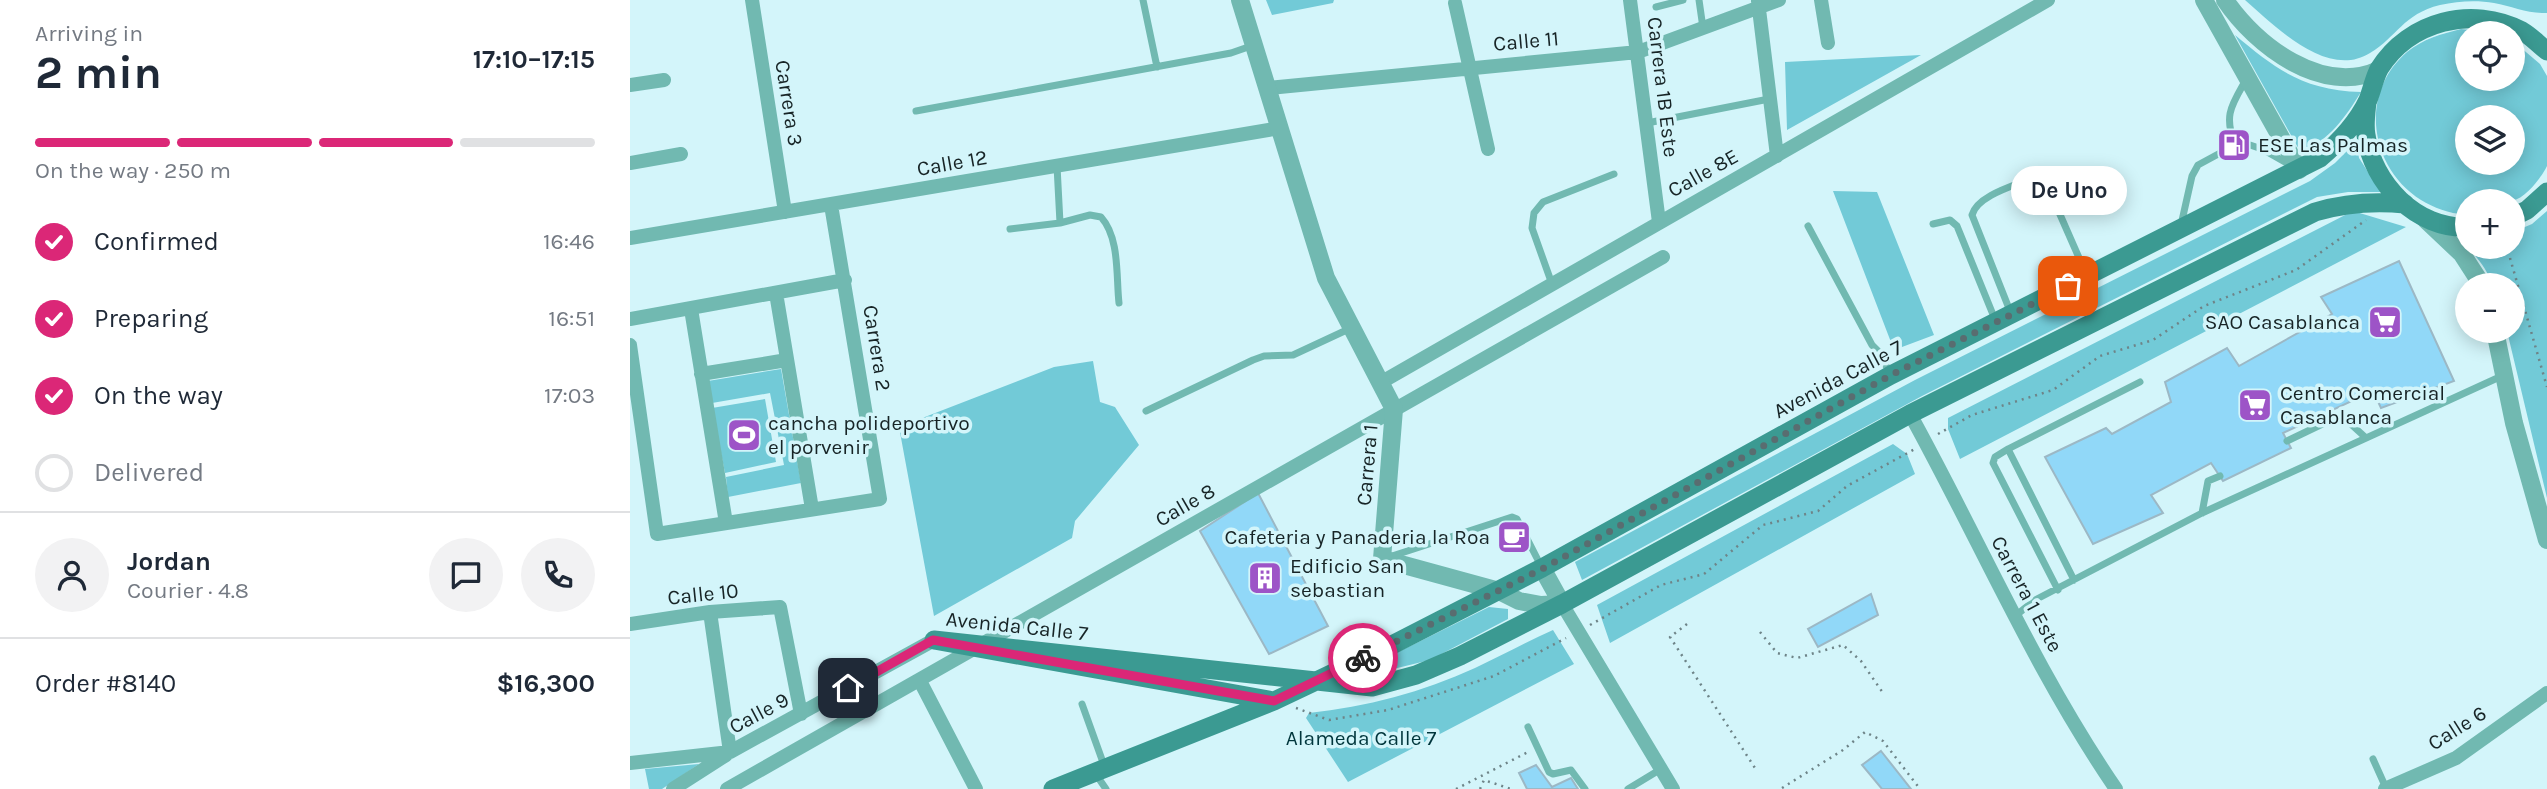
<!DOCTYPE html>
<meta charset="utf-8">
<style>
:root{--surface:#fff;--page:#f2f2f3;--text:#1f2937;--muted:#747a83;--line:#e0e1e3;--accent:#db2777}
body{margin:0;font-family:Karla,sans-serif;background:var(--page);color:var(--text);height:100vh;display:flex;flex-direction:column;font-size:26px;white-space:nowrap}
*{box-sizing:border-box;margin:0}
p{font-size:23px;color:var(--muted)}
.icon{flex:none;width:38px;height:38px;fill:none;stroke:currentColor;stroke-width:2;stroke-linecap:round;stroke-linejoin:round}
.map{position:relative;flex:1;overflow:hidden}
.side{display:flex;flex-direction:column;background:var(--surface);width:630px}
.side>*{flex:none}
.tools{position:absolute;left:1825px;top:21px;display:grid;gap:14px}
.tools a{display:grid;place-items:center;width:70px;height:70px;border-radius:50%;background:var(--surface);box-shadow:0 4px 18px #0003;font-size:35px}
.pin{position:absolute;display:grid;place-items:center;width:60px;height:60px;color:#fff;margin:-30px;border-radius:14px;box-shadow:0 4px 10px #0006}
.courier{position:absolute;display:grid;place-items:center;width:70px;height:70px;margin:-35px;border:5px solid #db2777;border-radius:50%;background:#fff;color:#222;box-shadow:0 2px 9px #0007}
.bubble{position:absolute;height:49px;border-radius:24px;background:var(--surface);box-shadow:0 4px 18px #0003;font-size:23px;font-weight:700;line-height:49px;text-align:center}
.head em{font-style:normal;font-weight:700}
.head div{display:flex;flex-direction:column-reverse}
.head{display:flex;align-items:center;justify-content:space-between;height:119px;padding:0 35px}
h1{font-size:46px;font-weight:700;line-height:52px}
.bar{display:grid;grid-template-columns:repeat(4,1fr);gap:10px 7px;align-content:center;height:84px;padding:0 35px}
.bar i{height:9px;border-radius:5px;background:var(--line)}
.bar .selected{background:var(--accent)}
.bar p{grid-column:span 4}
.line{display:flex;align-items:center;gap:18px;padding:0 35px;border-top:2px solid var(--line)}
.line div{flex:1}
.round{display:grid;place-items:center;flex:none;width:74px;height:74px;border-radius:37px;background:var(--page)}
ol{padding:0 35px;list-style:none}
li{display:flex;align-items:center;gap:21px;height:77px}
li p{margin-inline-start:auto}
li .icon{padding:7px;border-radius:50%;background:var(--accent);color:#fff;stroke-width:4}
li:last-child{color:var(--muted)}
li i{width:38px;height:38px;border:4px solid var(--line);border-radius:50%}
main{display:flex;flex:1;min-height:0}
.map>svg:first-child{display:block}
.green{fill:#72cad7;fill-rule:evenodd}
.building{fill:#91d8f8;stroke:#9cb8c5;stroke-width:2}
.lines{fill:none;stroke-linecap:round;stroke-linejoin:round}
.path{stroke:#6e8488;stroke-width:2.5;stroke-dasharray:2 5;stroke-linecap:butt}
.service{stroke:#71b9b1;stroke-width:7}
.minor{stroke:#71b9b1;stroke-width:14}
.tertiary{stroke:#71b9b1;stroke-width:18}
.secondary{stroke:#3b9a92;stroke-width:19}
.done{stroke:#596d70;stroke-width:7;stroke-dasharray:0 12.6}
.route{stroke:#db2777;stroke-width:9}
.labels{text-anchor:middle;stroke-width:7;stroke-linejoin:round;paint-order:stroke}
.street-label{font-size:21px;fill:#172426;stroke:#d3f5fa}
.poi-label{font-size:21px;fill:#172426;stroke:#d3f5fa;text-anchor:start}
.park-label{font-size:21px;fill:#00363c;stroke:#d3f5fa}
</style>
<main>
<section class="side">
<div class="head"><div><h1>2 min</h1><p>Arriving in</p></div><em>17:10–17:15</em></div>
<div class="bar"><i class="selected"></i><i class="selected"></i><i class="selected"></i><i></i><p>On the way · 250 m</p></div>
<ol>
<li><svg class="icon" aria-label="check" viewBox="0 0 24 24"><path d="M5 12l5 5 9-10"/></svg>Confirmed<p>16:46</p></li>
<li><svg class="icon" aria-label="check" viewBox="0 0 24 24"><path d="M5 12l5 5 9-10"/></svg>Preparing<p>16:51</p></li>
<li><svg class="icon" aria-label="check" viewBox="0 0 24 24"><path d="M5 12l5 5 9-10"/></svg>On the way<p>17:03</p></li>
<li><i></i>Delivered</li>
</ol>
<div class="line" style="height:126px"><a class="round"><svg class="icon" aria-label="person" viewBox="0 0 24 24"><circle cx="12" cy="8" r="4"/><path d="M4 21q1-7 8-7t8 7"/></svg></a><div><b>Jordan</b><p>Courier · 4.8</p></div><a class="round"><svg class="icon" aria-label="chat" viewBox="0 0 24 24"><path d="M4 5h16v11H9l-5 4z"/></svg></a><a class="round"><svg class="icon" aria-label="phone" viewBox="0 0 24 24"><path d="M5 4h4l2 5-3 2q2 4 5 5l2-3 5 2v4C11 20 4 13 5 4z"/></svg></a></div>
<div class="line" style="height:91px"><div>Order #8140</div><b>$16,300</b></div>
</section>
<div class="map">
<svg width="1917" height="789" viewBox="0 0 1917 789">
<rect width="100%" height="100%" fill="#d3f5fa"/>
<path class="green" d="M636,0H704L703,3L642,15Z
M1615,0H1917V13C1898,14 1882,6 1864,3C1847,0 1828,1 1810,5C1773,14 1767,37 1740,53C1697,80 1645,26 1615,0Z
M1831,29L1865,33H1838V79H1883V41L1910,64L1917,76V166C1911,178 1896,198 1882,201C1869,204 1851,201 1838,201L1837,214C1822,215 1804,208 1791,200C1740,168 1728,94 1777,52C1793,39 1811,34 1831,29ZM1838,117H1883V163H1838Z
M1605,35C1647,70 1673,90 1731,92C1715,118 1699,140 1671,153Z
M1291,55L1157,130L1155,62Z
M1726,142L1729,158L1751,192H1718L1687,197L1292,396L952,580L945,562L1285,380L1680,181L1705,163Z
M1203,191L1247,192L1304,335L1264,350Z
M1723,211L1776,227L1330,459L1318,429V418Z
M1917,211V498L1877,331H1883V285H1863C1855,265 1843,252 1827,237L1837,238L1838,247H1883V232L1902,224Z
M463,361L470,402L485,407L509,445L445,521L442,538L304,616L269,427L424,367Z
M151,369L171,483L98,497L96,477L154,465L140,393L82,403L78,381Z
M135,399L146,462L95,473L82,408Z
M1263,444L1277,454L1285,474L980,643L967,605Z
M859,607L878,609V619L800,660L706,683Z
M923,630L944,664L718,782L676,718L679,713C736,707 793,692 845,668C871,656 896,642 923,630Z
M69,764L32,789H19L15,769Z"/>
<path class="building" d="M1769,261L1824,381L1751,408L1743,391L1653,433L1661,448L1593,481L1581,463L1521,495L1533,513L1463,544L1415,457L1476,428L1482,434L1541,402L1535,382L1597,348L1609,366L1702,314L1691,297Z
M628,493L698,626L639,654L570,531Z
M1241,594L1248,615L1188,647L1178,629Z
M1251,751L1281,789H1252L1232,765Z
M906,765L922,787L941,778L948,789H897L889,773Z"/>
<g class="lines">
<path class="path" d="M1880,258L1917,387
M1308,434L1342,415L1423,390L1470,356L1523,340L1574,306L1666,270L1736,220
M1057,624L1040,637L1125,768
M960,625L1031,585L1074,574L1133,525L1188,511L1217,486L1285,449
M1130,632L1147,653L1167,658L1213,645L1231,661L1253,693
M666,708L699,720L758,710L864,676L936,638
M1152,788L1213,750L1235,732L1253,741L1290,789
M826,789L898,752
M850,789L854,780L881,789"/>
<path class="service" d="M513,0L527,67
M1069,0L1073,28
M1026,7L1053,0
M286,111L601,53L624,45
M1017,123L1139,99
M1605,145C1593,114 1602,105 1617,78
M427,166L430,223
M1303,224L1320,220L1327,226L1366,322
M1551,225L1562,176L1568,165L1605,145H1620L1632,149L1662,166
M1178,226L1242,345L1248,351L1261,375
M380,229L430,223L460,215L471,217C490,238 486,277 489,303
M922,284L902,228L904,213L913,202L984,174
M1380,311L1342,215C1347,196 1383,186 1400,179C1412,178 1415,185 1421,194L1457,276
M516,411L623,360L634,356L663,355L721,328
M1657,441L1707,417H1713L1735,437
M1378,449L1510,382
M1572,513L1578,481L1590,476
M759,557L882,517L887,519L911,566
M1428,590L1363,463L1365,457L1378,449L1444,580
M1384,617L1405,600L1572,513L1874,375
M452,704L475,768
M898,727L919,772L923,774L941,770L955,789
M1743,759L1756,788
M465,773L476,789
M998,789L1031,769"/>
<path class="minor" d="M122,0L155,212
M1000,0L1029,222
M1191,0L1198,43
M1128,1L1147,156
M825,3L858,149
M0,85L34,80
M639,88L1008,52L1149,0
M0,163L51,154
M0,238L650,128
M146,293L182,509
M61,309L96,523
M0,319L215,280
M0,345L27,534L250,499L201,205
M71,374L157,360
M750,383L1418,0
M1280,414C1349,539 1405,671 1486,789
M932,604L1043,789
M80,612L100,752
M0,624L80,612L150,607L171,714
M290,681L346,789
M0,763L100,752L304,640
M43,789L96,755
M97,789L1033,257
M1755,789L1826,758L1917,693"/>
<path class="tertiary" d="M610,0L696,278L764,409L752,559L869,591L889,601L911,605L932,604L912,568
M1574,0L1669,170
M1595,0C1626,46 1692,96 1749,70
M1796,220L1832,254L1852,285
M1865,331L1884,423L1917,540"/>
<path class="secondary" d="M1737,102C1736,112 1734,125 1736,135C1742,183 1787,230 1838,227
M1883,217L1897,210L1917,192
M644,701L304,640L742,687L786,675L830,656L932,604L1280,414L1685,212C1715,203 1744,201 1775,204
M423,789L644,701L760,646L912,568L1261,375L1690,158C1709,142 1727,123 1738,100C1742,90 1744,79 1749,69C1779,21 1842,5 1892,31C1901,36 1909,45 1917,51"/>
</g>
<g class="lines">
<path class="done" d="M733,658L912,569L1261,375L1438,286"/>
<path class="route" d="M218,688L303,640L644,701L733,658"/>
</g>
<defs>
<g id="fuel-square" transform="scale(1.75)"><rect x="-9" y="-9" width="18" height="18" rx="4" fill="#9d54c7" stroke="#d3f5fa"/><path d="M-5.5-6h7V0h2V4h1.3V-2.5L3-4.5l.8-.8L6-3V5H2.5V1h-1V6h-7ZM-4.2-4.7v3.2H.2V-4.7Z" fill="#fff"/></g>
<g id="supermarket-square" transform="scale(1.75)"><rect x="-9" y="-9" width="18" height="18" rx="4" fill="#9d54c7" stroke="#d3f5fa"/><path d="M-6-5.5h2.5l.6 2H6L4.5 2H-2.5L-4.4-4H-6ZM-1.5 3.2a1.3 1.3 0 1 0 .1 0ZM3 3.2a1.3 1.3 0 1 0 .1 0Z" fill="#fff"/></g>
<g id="stadium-square" transform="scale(1.75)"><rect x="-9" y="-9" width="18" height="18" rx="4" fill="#9d54c7" stroke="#d3f5fa"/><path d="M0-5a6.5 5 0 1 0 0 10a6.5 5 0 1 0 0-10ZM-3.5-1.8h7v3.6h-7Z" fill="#fff"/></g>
<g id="cafe-square" transform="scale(1.75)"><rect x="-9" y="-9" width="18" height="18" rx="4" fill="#9d54c7" stroke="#d3f5fa"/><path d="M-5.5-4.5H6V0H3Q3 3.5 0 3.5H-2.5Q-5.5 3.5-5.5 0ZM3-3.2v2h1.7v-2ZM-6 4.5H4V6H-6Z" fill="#fff"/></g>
<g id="building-square" transform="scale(1.75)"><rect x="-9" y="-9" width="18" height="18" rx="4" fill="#9d54c7" stroke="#d3f5fa"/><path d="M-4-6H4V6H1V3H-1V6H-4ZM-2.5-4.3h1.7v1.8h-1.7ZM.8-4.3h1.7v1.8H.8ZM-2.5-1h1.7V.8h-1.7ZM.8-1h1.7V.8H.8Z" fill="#fff"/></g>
</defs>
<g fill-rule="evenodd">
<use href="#fuel-square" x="1604" y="145"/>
<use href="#supermarket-square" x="1755" y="322"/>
<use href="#supermarket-square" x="1625" y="405"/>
<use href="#stadium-square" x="114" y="435"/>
<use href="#cafe-square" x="884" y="537"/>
<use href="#building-square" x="635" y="578"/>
</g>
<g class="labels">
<g class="street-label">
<text transform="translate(896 41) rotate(-5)" y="7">Calle 11</text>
<text transform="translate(1033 87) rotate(83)" y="7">Carrera 1B Este</text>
<text transform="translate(159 103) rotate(81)" y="7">Carrera 3</text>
<text transform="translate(322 163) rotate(-10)" y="7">Calle 12</text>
<text transform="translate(1073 173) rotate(-29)" y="7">Calle 8E</text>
<text transform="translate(247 348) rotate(81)" y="7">Carrera 2</text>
<text transform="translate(1208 379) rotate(-28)" y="7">Avenida Calle 7</text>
<text transform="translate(737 465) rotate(-85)" y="7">Carrera 1</text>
<text transform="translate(555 505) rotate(-30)" y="7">Calle 8</text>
<text transform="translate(73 594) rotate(-6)" y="7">Calle 10</text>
<text transform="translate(1397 594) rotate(62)" y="7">Carrera 1 Este</text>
<text transform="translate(387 626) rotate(6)" y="7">Avenida Calle 7</text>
<text transform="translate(129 713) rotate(-28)" y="7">Calle 9</text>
<text transform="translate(1827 728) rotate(-32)" y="7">Calle 6</text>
</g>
<g class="poi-label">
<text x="1628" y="152">ESE Las Palmas</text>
<text x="1730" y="329" text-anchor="end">SAO Casablanca</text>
<text x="1650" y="400">Centro Comercial<tspan x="1650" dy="24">Casablanca</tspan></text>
<text x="138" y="430">cancha polideportivo<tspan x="138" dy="24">el porvenir</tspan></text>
<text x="860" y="544" text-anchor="end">Cafeteria y Panaderia la Roa</text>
<text x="660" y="573">Edificio San<tspan x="660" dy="24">sebastian</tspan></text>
</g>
<g class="park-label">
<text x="731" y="745">Alameda Calle 7</text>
</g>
</g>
</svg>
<div class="tools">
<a><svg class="icon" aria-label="locate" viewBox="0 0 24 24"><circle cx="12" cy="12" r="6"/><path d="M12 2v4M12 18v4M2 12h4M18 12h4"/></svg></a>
<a><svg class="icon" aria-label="layers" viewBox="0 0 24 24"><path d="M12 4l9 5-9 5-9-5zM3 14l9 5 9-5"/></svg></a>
<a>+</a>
<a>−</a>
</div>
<div class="pin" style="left:1438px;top:286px;background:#ea580c"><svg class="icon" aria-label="bag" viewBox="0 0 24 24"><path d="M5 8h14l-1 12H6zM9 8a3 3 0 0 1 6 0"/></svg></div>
<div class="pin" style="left:218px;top:688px;background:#1f2937"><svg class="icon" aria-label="home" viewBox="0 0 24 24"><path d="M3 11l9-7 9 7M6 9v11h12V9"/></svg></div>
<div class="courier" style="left:733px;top:658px"><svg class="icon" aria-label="bike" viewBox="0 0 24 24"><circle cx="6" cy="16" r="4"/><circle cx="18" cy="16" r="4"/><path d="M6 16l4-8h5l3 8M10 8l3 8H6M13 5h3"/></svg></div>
<div class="bubble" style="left:1381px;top:166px;width:116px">De Uno</div>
</div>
</main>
